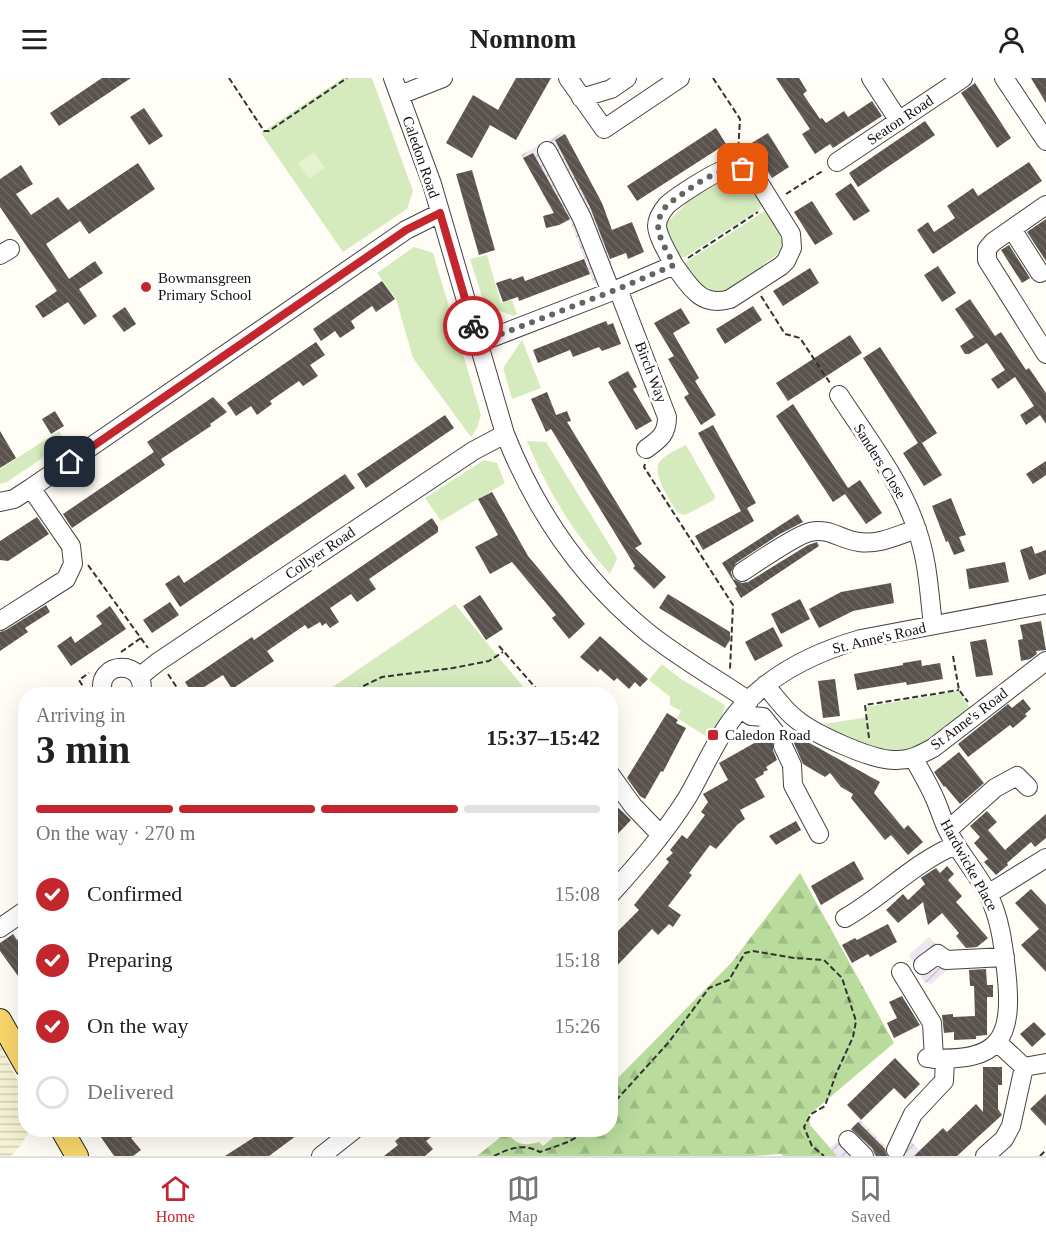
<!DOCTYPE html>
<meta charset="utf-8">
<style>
:root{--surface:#fff;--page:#f6f6f6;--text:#202124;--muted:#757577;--line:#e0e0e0;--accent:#c4262e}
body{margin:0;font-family:Georgia,serif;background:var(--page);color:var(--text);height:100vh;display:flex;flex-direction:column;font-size:22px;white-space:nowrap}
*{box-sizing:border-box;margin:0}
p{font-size:20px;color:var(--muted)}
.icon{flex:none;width:33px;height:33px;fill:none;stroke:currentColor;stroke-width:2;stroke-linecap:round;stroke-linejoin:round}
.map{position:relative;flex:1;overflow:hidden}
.side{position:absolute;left:18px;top:609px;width:600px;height:450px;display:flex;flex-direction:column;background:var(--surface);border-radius:24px;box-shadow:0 6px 24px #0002}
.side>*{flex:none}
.pin{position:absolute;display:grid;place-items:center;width:51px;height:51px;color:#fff;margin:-26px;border-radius:12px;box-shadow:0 3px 9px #0006}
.courier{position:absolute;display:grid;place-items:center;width:60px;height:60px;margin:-30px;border:4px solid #c4262e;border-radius:50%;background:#fff;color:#222;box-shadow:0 2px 8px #0007}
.head em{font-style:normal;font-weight:600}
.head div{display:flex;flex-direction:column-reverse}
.head{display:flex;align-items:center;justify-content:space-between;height:102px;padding:0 18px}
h1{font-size:39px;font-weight:600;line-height:45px}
.bar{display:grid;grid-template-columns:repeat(4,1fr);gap:9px 6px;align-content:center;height:72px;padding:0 18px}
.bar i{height:8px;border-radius:4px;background:var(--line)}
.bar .active{background:var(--accent)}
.bar p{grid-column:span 4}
ol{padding:0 18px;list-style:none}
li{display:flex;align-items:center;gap:18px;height:66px}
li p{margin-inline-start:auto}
li .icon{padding:6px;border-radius:50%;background:var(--accent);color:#fff;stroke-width:4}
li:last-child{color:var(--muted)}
li i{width:33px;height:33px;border:3px solid var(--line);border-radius:50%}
header{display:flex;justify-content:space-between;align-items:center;height:78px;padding:0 18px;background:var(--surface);font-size:27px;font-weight:600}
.tab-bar{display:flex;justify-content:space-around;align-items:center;height:84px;border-top:2px solid var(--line);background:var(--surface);font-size:16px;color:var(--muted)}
.tab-bar a{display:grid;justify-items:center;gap:3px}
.tab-bar .active{color:var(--accent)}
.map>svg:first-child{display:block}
.industrial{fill:url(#industrial-furrows)}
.farmland{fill:url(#farmland-rules)}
.grass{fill:#d5ebbd}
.forest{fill:url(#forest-firs)}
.pitch{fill:#e6f2cf}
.building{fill:url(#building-back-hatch)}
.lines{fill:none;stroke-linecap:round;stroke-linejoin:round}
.minor-casing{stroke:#444;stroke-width:20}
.major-casing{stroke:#222;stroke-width:24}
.path{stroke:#333;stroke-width:2;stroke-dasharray:6 3;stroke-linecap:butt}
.minor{stroke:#fff;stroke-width:18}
.major{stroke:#f9d66b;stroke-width:22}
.done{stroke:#646461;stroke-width:6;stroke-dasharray:0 10.8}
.route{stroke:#c4262e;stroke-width:8}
.poi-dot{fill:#c4262e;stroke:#fff;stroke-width:2}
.labels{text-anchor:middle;stroke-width:6;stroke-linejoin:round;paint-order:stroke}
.street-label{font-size:15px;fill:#111;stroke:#fff}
.poi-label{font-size:15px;fill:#111;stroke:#fff;text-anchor:start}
</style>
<header><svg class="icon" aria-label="menu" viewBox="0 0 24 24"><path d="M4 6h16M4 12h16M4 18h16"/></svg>Nomnom<svg class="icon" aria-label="person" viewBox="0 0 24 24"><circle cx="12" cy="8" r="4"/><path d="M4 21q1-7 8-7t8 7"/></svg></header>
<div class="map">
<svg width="1046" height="1078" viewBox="0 0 1046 1078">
<defs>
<pattern id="industrial-furrows" width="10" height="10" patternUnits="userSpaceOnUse" patternTransform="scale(1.5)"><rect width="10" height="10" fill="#eee6ef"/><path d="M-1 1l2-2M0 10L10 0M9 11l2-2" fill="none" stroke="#cbc4cc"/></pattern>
<pattern id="farmland-rules" width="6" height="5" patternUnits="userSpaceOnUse" patternTransform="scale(1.5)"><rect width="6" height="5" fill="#f6f3d4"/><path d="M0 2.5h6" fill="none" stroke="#d2cfb5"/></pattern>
<pattern id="forest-firs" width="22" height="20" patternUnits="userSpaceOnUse" patternTransform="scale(1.5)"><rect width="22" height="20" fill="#b9dc9c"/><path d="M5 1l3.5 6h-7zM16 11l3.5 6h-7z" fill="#9ebc85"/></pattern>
<pattern id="building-back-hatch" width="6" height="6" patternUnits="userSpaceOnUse" patternTransform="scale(1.5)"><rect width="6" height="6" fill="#5a524d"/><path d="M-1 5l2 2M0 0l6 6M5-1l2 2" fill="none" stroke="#6d6662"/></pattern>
</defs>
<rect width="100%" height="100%" fill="#fffdf5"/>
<path class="industrial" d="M563,54L599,120L621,176L610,181L616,199L594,206L570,143L560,147L521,77Z
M929,859L954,886L931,906L924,904L909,877Z
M860,1042L886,1069L894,1061H909L925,1078H837L830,1070Z"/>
<path class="farmland" d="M0,967L25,1018L26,1052H30L21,1067L11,1078H0Z"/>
<path class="grass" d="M343,0H372L413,113L407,131L343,174L261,55Z
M720,99L724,103L735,100L746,108L752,105L765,124L759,132L685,179H678L664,147L685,127L683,123Z
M763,134H771L779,146L775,149C787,167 783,173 766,185L768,189L727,216H707L683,186Z
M414,169L433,175L481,337L477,350L471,359L413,280L396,221L377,195Z
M487,177L501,225L512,222L517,236L514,238L485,228L470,181Z
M522,262L541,310L512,321L503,290Z
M59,353L66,364L7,404L0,406V391Z
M527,363L546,364L615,476L617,481L610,496C574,456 547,412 527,363Z
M686,367L715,418L714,422L685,437L678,435C671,424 649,393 661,382C667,376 678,371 686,367Z
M484,382L497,385L505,405L441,443L425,420Z
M455,526L529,616H322Z
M662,586L681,601L725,627L721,640L709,660L677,640L681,633L670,627V619L649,602Z
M958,613L972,632L939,658L906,673L885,675L836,655L824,646L868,639L866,629Z"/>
<path class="forest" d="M800,795L894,965L809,1037L810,1047L837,1078H783L781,1076L754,1078H477L507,1054C517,1068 523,1068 539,1064L543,1068L562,1052H610L611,1007L732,884Z"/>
<path class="pitch" d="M314,74L325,90L310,101L298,85Z"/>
<path class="building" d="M102,0H131L59,48L50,35Z
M516,0H551L516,62L490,47L472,80L446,65L473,17L498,32Z
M776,0H799L807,13L803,16L820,41L822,40L826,45L844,33L848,39L872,23L882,38L833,70L830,66L815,76L802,56L810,51Z
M1031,0H1046V25Z
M975,5L1011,60L997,70L961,15Z
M144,30L163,58L149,67L130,39Z
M925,43L935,57L858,109L849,95Z
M716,50L726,66L637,123L627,108Z
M768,55L789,89L772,100L750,66Z
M565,56L602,125L612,152L632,144L644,174L628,181L626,175L610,181L590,129L555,62Z
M533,75L570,141L559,147L546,150L543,138L554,135L523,80Z
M1029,84L1042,103L933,176L917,152L928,144L934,154L955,140L947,128L973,110L978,118Z
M138,85L155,111L89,156L80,143L46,166L69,201L95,183L103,195L79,211L97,238L84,247L68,224L43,240L35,228L57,213L0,129V101L21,87L33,106L16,116L31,137L58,119L68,132Z
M472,92L495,172L479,177L456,96Z
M851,105L870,133L854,143L835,116Z
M812,123L833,156L815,167L794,134Z
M1046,141V183L1027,154Z
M1009,167L1030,200L1022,205L1001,172Z
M584,181L590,196L519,223L518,219L503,224L496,205L511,200L512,202L523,198L525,203Z
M938,188L956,215L942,224L924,197Z
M810,190L819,205L783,228L773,213Z
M382,203L395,221L376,234L372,228L351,243L355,250L340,260L335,253L321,263L313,251Z
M970,221L995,258L1001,254L1026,292L1029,290L1046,315V346L1040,337L1026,347L1020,337L1034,328L1015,299L998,311L991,301L1005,292L987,265L969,276H965L960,268L974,259L955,231Z
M753,228L762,242L725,266L716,251Z
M125,229L136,246L124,254L112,238Z
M681,230L690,245L673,255L699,300L695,303L716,337L701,347L684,319L689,316L668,281L674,278L654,245Z
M606,243L608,247L613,245L621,266L602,273L599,269L573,279L570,272L538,285L533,272Z
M850,257L862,275L788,323L776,305Z
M316,264L325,277L310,287L318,298L303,308L299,303L270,323L272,326L257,337L251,328L236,338L227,325Z
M880,269L937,355L922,365L942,397L924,408L903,375L918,365L863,280Z
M628,293L637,309L633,311L652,343L636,352L608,304Z
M547,314L556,337L567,333L571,343L567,344L642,466L635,470L666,499L654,511L633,490L635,488L551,351L546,354L531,321Z
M213,319L227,334L210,346L211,348L161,381L165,387L72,450L63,436L154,374L147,364Z
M793,326L848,410L860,402L882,435L866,446L845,416L833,424L776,338Z
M55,333L64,348L51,356L42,341Z
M445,337L454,350L366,410L357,396Z
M713,347L756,425L747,430L754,443L703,472L695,458L741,433L698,355Z
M0,353L16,380L0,390Z
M1046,383V397L1033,406L1026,396Z
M345,396L355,410L180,529L165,506L179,497L184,505Z
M492,414L528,478L585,546L569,561L552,540L556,537L512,484L490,496L475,469L498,457L478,421Z
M951,420L966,457L959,459L965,473L954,477L948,463L946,464L932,428Z
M798,436L803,444L780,456L736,485L731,494L733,501L742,505L748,504L808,467L817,464L819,468L741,520L735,510L737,509L722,485Z
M37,439L49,456L8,483L0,482V463Z
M432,440L438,449V454L369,501L376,511L357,524L351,516L330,530L339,544L330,550L326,545L322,548L320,544L308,551L305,547L267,573L274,583L232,611L223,597L193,616L185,604L252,559L254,562Z
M1032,468L1035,476L1046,472V496L1029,502L1020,472Z
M1005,484L1009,504L969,511L966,491Z
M891,505L894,525L853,533L819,550L809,531L841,514Z
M668,516L730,554V562L725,570L659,530Z
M480,517L503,551L486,562L463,528Z
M800,521L810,541L781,556L771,536Z
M170,524L179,537L152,555L143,542Z
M46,527L50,534L25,550L28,554L0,573V554L6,552Z
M110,528L126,551L71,588L57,568L71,558L75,565L102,546L96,538Z
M1041,543L1046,572L1036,573L1037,576L1030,581L1021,583L1018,562L1023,561L1020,547Z
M773,549L783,568L755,583L745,564Z
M600,558L648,601L640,609L635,604L629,611L617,600L614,603L600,591L598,594L580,579Z
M986,561L993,597L976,599L970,564Z
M921,582L922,588L940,585L943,601L907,607L906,604L857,612L854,596L903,587V585Z
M835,601L840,638L823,640L818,603Z
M1023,621L1031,631L1025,636L1027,638L1013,650L1010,647L968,679L958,666L1008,626L1012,630Z
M667,635L678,642L676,645L686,650L663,694L661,693L645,721L640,718L627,700Z
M786,652L880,704L874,715L904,751L908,747L923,764L908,777L891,757L885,762L851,720L853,716L841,709L830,695L825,699L803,686L793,663L786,657Z
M765,659L773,665V672L777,682L766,689L768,692L763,694L764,696L755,701L765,719L740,732L745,741L737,747L716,771L710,767L689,795L692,797L668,828L681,837L673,849L669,846L658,857L652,851L610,895V861L639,832L634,827L669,784L666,781L673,775L670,772L682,757L687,761L705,737L701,734L708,724L703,716L728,702L719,685Z
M959,674L984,705L960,726L945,708L944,709L934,694Z
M610,722L631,742L610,764Z
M987,733L997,744L988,752L1005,772L1046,736V760L1035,769L1031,764L1007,785L1008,787L996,797L984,784L988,781L974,765L980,759L970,748Z
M796,743L801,752L776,767L769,758Z
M854,783L864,801L821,827L811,808Z
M947,788L954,796L948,802L962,818L956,824L988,860L977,869L966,870L956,858L959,855L942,835L928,847L923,824L898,845L886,832L903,816L908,822L925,806L921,800L922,799L936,790L940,795Z
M1031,811L1046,827V894L1021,867L1039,851L1015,825Z
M888,846L897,864L870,879L868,876L852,885L842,867L855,860L857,862Z
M13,856L17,862L26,856V909L0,873V865Z
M986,891L987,907H993V919H987V957L976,958V961L954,962V954L944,955L942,937L953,936V939L975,938L974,908H970L969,892Z
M902,918L920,947L894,960L887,945L897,940L889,924Z
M1034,944L1046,956L1032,969L1020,956Z
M895,980L920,1006L905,1021L894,1010L861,1042L847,1027Z
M983,989H1002V1007H998V1031L1002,1037L957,1078H914L943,1050L947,1054L976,1026L983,1034Z
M1046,1016V1048L1030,1031Z
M858,1044L885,1071L887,1078H876L872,1070L851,1051Z
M96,1052H128L133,1059L131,1060L141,1072L133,1078H114Z
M256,1052H304L269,1078H225L259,1056Z
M409,1052H440L426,1063L433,1071L425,1078H384L398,1067L395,1063Z"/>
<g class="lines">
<g class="minor-casing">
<path id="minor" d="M393,0L432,106L505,356C536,434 582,501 647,554C678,579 715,600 749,623
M568,0L604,51L680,0
M871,0L899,43
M1004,0L1046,63
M400,17L443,0
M581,20L611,11L627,0
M547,73L582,140L611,214
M837,84L963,0
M1046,127L993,164L987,171V182L1046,276
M1012,151L1040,195
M0,177L10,171
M618,211L667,339C667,356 660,361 646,371
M478,265L618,211L674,187C668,175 658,160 657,148C657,140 662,133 667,127C676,119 715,93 727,91C738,88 748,92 756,100L791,156L792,170L786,183L781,188L730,221C700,230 689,207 674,187
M839,317C867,360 901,403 917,452C928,483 929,515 933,547
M0,424L14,421L31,410L406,152L440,135
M742,494C756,485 796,457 810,454C829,449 841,462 859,464C879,467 898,457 917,451
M0,543L66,501L73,486L71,468L31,410
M139,599L158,584L473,373L505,356
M765,607C775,618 784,632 796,641C814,656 871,682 894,682C909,683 920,677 933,670L1046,583
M103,616C94,581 149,581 141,616
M741,631L751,638L763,639L775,654
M783,668L792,687L793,707L819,756
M914,681C921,694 929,707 935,721C940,732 943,744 949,755C960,776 977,795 988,816C1000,840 1003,865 1006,891C1014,961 1001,985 927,980
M610,696L633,728L661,757
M948,752L995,710L1017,698L1028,709
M988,816L1046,780
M610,817C638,786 665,755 687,720C704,691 718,656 741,630C773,594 816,574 861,561L1046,526
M845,840C884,818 914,784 956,767
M0,850L26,832
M923,887L938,876L946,882L1005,879
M901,894L932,945L934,981
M998,965L1024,989
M848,1062L864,1078
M896,1072L913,1036L944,1003L945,981
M321,1078L354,1052
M985,1078L1004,1061L1011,1048L1024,989L1046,985"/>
</g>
<g class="major-casing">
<path id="major" d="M0,942L26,988
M62,1052L77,1078"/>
</g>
<path class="path" d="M229,0L264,53H269L347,0
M713,0L740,41L738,75
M786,116L824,92
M688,180L758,134
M761,218L785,256L800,260L830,305
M645,386L644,389L733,527L730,591
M88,487L148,570
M499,568L541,616
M121,574L141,560
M953,578L959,612L968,624
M168,596L181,616
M87,615L79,602L89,595
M171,616L178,612
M347,616L382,599L453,590L489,583L503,574
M869,660L865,627L959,612
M610,1029L669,964L709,910L729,902L745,875L753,873L794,880L824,882L842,900L856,943L853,959L836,996L825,1028L811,1036L804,1049L812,1068L824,1078
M494,1078C510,1070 523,1065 540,1074L568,1064L589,1052
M1040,1078L1046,1072"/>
<use href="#minor" class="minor"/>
<use href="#major" class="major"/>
</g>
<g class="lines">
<path class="done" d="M473,248L478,265L618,211L674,187C663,164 648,148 668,126C688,113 718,86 743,91"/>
<path class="route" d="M70,384L406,152L440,135L473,248"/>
</g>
<g class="poi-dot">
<circle cx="146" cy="209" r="6"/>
<rect x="707" y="651" width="12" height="12" rx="3"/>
</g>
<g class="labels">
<g class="street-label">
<text transform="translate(900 42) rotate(-34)" y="5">Seaton Road</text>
<text transform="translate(421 79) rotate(71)" y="5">Caledon Road</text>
<text transform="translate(651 294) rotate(69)" y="5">Birch Way</text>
<text transform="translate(880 383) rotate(58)" y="5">Sanders Close</text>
<text transform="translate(320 475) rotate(-34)" y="5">Collyer Road</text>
<text transform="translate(879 560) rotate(-13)" y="5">St. Anne's Road</text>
<text transform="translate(969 641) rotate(-37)" y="5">St Anne's Road</text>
<text transform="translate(969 787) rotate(61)" y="5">Hardwicke Place</text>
</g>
<g class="poi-label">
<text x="158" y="205">Bowmansgreen<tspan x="158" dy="17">Primary School</tspan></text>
<text x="725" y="662">Caledon Road</text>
</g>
</g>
</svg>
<div class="pin" style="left:743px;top:91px;background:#ea580c"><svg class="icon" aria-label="bag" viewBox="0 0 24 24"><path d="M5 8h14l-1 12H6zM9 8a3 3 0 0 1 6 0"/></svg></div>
<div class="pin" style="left:70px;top:384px;background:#1f2937"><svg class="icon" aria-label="home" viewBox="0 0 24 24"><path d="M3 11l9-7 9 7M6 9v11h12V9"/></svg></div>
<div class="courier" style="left:473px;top:248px"><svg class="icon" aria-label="bike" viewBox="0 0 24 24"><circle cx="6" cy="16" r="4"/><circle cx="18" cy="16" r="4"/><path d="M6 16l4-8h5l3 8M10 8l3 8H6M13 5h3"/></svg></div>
<section class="side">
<div class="head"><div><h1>3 min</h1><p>Arriving in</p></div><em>15:37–15:42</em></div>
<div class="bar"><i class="active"></i><i class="active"></i><i class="active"></i><i></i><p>On the way · 270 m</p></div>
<ol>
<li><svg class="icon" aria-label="check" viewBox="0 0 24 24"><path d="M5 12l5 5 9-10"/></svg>Confirmed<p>15:08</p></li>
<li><svg class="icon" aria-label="check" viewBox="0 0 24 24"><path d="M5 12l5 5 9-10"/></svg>Preparing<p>15:18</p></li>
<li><svg class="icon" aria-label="check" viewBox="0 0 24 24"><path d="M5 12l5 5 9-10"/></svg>On the way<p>15:26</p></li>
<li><i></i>Delivered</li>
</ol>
</section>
</div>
<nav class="tab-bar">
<a class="active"><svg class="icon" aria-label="home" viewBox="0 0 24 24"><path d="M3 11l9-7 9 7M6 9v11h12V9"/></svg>Home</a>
<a><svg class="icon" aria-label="map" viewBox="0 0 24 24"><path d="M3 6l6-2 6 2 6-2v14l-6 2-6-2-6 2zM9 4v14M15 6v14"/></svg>Map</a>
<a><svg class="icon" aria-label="saved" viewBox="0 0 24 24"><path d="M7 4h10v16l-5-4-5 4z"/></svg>Saved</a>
</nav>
